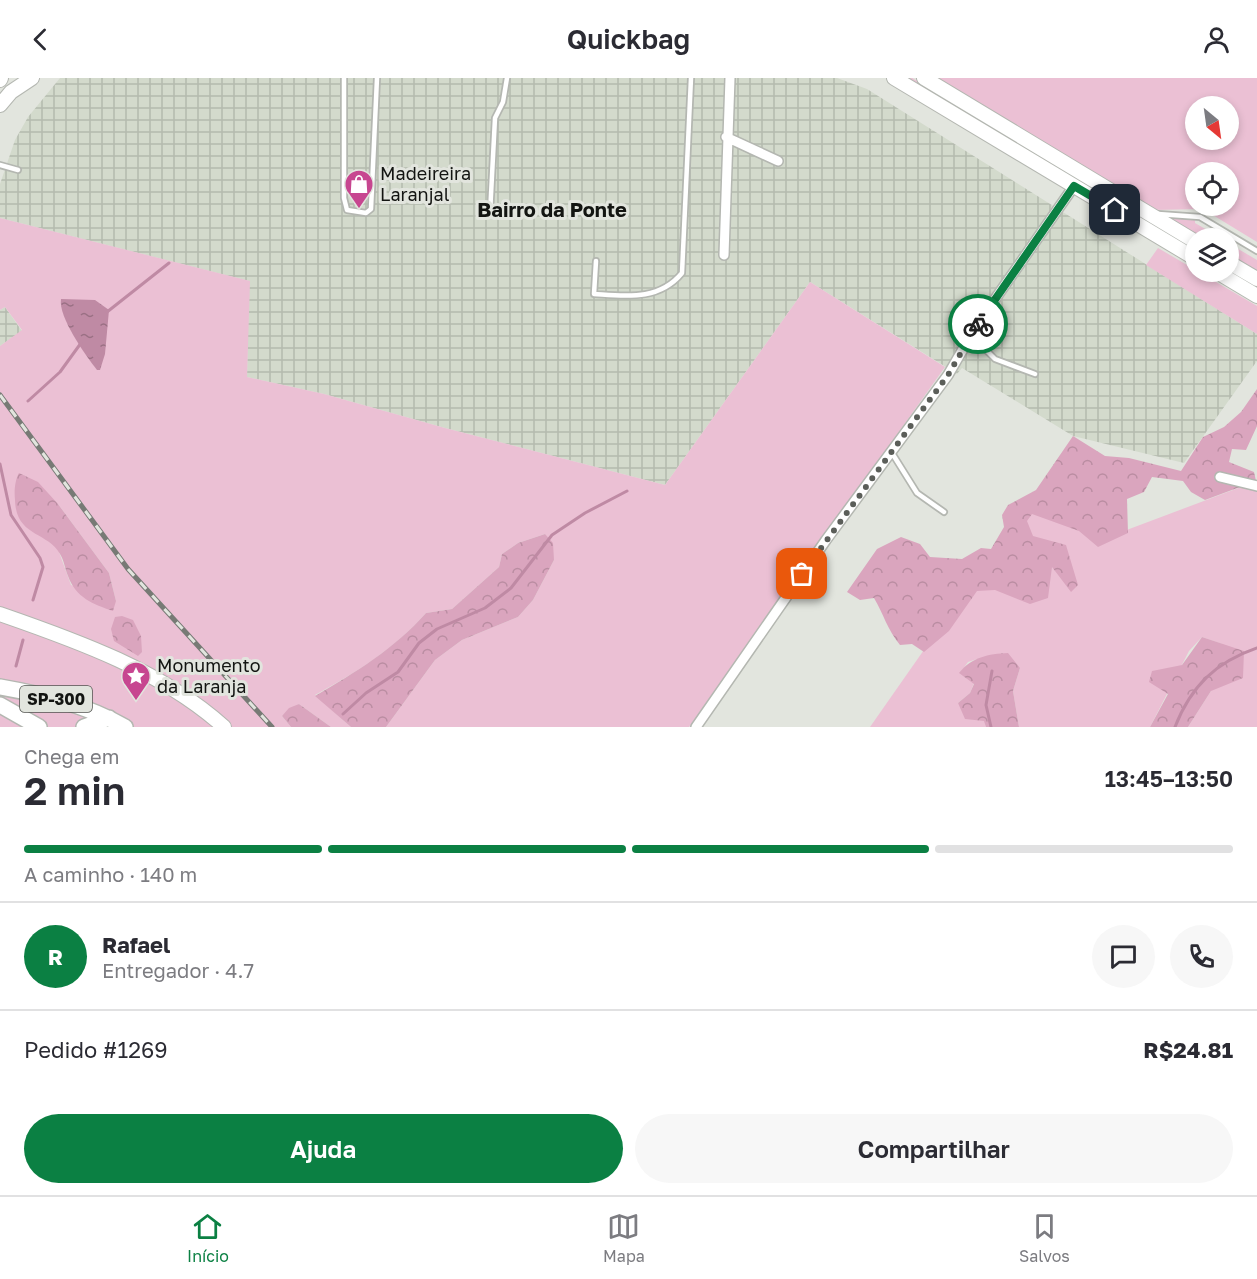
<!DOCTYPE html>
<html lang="pt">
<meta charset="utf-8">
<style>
:root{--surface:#fff;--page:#f7f7f7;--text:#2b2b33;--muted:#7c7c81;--line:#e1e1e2;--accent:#0b8043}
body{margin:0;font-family:"Golos Text",sans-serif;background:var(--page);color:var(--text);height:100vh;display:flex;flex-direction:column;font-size:22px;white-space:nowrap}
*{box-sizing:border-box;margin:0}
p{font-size:20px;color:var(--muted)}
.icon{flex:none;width:33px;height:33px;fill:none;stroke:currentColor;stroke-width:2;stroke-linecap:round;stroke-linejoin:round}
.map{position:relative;height:649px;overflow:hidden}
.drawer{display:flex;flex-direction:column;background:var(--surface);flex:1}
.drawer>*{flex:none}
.needle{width:39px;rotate:151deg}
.buttons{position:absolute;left:1185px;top:18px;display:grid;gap:12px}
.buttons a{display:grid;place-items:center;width:54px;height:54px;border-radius:50%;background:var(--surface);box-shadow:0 3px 9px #0003;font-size:30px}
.pin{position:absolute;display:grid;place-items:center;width:51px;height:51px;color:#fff;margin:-26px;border-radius:12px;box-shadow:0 3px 9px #0006}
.courier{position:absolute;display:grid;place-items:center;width:60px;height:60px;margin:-30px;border:4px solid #0b8043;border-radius:50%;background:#fff;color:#222;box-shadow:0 2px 8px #0007}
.headline em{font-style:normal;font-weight:600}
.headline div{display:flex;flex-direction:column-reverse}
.headline{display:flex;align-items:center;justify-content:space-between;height:102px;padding:0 24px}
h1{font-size:39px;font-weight:600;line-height:45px}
.bar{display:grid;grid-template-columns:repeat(4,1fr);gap:9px 6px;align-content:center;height:72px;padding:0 24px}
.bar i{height:8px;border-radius:4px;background:var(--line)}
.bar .selected{background:var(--accent)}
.bar p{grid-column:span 4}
.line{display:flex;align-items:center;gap:15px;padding:0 24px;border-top:2px solid var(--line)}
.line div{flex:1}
.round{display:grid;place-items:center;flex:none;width:63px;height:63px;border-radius:32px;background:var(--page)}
.cta{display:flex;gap:12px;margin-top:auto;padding:12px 24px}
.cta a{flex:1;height:69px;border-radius:36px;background:var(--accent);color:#fff;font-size:24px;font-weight:600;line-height:69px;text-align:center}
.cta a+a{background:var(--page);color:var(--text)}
header{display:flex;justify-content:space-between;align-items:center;height:78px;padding:0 24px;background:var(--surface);font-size:27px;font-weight:600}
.tabs{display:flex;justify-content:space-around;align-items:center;height:84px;border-top:2px solid var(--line);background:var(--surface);font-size:16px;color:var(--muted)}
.tabs a{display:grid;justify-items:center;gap:3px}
.tabs .selected{color:var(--accent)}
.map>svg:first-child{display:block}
.industrial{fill:url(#industrial-grid)}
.green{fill:#ebc0d4;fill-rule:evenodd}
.forest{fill:url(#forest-crowns)}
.water{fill:url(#water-ripples)}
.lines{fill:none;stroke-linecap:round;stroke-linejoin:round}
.stream{stroke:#bf8aa4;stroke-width:3}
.service-casing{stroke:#b4b7b1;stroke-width:8}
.minor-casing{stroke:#b4b7b1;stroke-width:12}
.secondary-casing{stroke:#b4b7b1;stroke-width:16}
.primary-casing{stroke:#b4b7b1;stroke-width:18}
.service{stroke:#fff;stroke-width:4.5}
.minor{stroke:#fff;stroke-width:9}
.secondary{stroke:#fff;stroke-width:14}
.primary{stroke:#fff;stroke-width:15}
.rail-casing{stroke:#777a75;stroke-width:5}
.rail{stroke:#e2e5de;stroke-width:3;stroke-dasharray:9;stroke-linecap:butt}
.done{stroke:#5b5e59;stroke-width:6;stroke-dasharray:0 10.8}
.route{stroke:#0b8043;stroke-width:8}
.labels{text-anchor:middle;stroke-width:6;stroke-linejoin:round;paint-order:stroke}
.shield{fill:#e2e5de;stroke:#51534f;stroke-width:1.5}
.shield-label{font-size:16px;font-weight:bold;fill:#131512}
.poi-label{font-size:18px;fill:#131512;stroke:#e2e5de;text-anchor:start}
.neighbourhood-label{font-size:20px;font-weight:bold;fill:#131512;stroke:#e2e5de}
</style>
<header><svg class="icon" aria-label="back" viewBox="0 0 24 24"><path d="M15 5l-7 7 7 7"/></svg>Quickbag<svg class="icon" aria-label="person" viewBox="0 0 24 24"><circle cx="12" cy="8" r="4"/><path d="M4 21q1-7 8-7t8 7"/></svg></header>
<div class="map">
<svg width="1257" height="649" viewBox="0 0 1257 649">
<defs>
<pattern id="industrial-grid" width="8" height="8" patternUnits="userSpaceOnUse" patternTransform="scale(1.5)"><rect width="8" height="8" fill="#d3dacc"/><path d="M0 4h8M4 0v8" fill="none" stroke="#b4baae"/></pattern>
<pattern id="forest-crowns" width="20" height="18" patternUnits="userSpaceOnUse" patternTransform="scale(1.5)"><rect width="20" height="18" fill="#daa5be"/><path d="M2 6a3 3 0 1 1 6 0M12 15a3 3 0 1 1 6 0" fill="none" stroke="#ba8da2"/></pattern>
<pattern id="water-ripples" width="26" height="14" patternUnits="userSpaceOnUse" patternTransform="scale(1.5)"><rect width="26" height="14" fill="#bf8aa4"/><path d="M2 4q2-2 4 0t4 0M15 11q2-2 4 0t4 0" fill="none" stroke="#9a7084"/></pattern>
</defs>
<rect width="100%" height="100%" fill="#e2e5de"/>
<path class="industrial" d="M60,0H837L867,11L1257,256V283L1184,385L1073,358L962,290L957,296L810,204L665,407L445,350L324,316L247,299L249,203L0,140V106L15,62L28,39Z
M5,229L22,253L0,268V232Z"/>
<path class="green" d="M906,0H912L1195,170V174Z
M936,0H1257V164L1203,131L1152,132ZM1196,28H1228V62H1196ZM1196,94H1228V128H1196Z
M1165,139L1195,141V145L1221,160H1201Z
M0,140L250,203L247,299L324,316L445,350L665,407L810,204L945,289L689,649H386L435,582L462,562L518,539L533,522L554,482L545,456L518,465L502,476L499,489L452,531L426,535C394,571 357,594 315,617L351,649H331L299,626L282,638L291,649H0V268L22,252L5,229L0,232ZM58,426L109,495L116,523L71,507L59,474Z
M1228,165L1257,182V194L1229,177Z
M1158,170L1257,228V256L1146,187Z
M1241,409L1257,412V649H1188L1211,613L1222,566L1202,559L1189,573L1150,649H1019L1013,613L1020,590L977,581L968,584L960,595L974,605L970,615L958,625L985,643L986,649H870L1026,426L1100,462Z"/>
<path class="forest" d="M1257,311V348L1246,372L1232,371L1229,384L1254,394L1256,403L1205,422L1191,414L1183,403L1152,399L1144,414L1127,421L1128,455L1098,469L1079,453L1032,436L1027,443L1033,458L1066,467L1078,507L1071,514L1052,489L1048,520L1030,526L995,512L977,513L949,553L924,574L912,566L900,567C887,551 884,537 874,520L860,522L847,514L877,471L901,459L920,466L930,479L962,481L981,470L991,471L1004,449L1002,437L1008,427L1036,412L1073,358L1105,378L1129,380L1181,393L1203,359L1224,349L1241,334Z
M19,395L38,404L58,426L109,495L116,523L113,533C93,526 76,520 68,498C65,491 64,482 60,476C47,453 16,459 15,422C14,413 15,402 19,395Z
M545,456L553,465L554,482L533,522L518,539L462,562L435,582L386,649H351L315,618C356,594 394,571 426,535L452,531L499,489L502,476L518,465Z
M122,538L133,542L141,558L142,574L138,578L114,563L111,551L115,539Z
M1202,559L1244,573L1243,600L1211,613L1188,649H1150L1168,616L1149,604L1152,593L1182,587Z
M1008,575L1020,590L1013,613L1019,649H986L984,643L965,641L958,625L970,615L974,606L959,595C972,579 988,576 1008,575Z
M299,626L331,649H291L282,638L289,630Z"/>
<path class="water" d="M61,221L95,222L109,232L105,276L100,292H97C86,278 58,239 61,221Z"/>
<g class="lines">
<path class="stream" d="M107,234L169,185
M28,323L60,294L81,265
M0,386L11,437L40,480L43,489L33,522
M16,588L23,562
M343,636L366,615L398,594L419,565L437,551L485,530L511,510L552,457L585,435L627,413
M991,649L986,627L992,593
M1175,649C1191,608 1216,584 1257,570"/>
<g class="service-casing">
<path id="service" d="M344,0V120L347,132L366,135L371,131L377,0
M0,87L18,92
M490,136L495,40L503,24L507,0
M1158,136L1200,139L1257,173
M596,183L594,216C626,218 659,223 682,195L691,0
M971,257L995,281L1035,296
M892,375L917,415L944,434"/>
</g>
<g class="minor-casing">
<path id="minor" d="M726,59L778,83
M724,177L730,0
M1220,399L1257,408
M696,649L826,462L948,297L977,247L1074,108"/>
</g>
<g class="secondary-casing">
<path id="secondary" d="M894,0L1196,181
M924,0L1196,164
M0,2L1,0
M0,27L11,14L32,0
M1228,184L1257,201
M1217,194L1257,218
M0,536C78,563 162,593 224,649"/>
</g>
<g class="primary-casing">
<path id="primary" d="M0,609C45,617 86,627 125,649
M0,627L39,649
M84,649L109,640"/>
</g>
<use href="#service" class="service"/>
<use href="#minor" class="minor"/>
<use href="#secondary" class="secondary"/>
<use href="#primary" class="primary"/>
<g class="rail-casing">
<path id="rail" d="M0,317L128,491L272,649"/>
</g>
<use href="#rail" class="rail"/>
</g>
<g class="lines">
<path class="done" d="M802,496L948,297L978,246"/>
<path class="route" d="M978,246L1074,108L1115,132"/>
</g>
<defs>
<g id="shop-pin" transform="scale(1.5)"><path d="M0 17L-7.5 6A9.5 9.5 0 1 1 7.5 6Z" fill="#c74690" stroke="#e2e5de"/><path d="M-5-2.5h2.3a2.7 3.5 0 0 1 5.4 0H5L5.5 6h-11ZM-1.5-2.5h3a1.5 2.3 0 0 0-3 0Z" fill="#fff"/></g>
<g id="sight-pin" transform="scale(1.5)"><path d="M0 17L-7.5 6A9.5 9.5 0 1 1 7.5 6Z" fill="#c74690" stroke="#e2e5de"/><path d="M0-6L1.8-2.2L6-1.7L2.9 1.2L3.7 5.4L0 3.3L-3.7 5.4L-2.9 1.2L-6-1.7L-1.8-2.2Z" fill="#fff"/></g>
</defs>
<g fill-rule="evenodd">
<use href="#shop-pin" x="359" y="106"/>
<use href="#sight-pin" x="136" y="598"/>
</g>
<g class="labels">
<rect class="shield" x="20" y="608" width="72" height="26" rx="4.5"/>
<g class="shield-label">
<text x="56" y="627">SP-300</text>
</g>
<g class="poi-label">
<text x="380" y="102">Madeireira<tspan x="380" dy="21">Laranjal</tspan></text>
<text x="157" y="594">Monumento<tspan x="157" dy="21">da Laranja</tspan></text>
</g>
<g class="neighbourhood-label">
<text x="552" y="139">Bairro da Ponte</text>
</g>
</g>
</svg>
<div class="buttons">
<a><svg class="needle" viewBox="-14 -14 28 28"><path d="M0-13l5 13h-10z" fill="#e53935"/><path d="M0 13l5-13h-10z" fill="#7c7c81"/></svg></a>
<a><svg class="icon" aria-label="locate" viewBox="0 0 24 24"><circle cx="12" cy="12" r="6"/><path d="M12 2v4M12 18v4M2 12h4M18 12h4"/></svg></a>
<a><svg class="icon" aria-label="layers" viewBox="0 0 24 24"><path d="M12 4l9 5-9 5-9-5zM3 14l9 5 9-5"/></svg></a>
</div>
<div class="pin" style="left:802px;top:496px;background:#ea580c"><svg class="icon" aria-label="bag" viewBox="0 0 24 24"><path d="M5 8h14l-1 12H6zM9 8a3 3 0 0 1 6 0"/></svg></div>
<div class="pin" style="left:1115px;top:132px;background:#1f2937"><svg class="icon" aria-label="home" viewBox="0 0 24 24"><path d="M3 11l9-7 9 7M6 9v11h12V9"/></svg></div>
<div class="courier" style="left:978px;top:246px"><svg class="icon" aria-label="bike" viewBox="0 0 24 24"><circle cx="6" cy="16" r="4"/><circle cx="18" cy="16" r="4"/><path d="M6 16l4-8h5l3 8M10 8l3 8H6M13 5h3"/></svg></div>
</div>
<section class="drawer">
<div class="headline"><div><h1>2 min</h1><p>Chega em</p></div><em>13:45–13:50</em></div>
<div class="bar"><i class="selected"></i><i class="selected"></i><i class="selected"></i><i></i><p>A caminho · 140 m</p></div>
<div class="line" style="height:108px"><b class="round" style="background:var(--accent);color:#fff">R</b><div><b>Rafael</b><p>Entregador · 4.7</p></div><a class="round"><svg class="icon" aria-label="chat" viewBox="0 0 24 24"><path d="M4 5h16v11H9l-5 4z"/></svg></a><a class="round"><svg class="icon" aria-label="phone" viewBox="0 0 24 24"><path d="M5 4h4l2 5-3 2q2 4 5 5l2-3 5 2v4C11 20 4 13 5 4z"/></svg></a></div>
<div class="line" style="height:78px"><div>Pedido #1269</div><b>R$24.81</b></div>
<div class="cta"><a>Ajuda</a><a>Compartilhar</a></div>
</section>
<nav class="tabs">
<a class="selected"><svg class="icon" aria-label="home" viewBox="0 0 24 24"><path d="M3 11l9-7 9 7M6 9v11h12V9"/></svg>Início</a>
<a><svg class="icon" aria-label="map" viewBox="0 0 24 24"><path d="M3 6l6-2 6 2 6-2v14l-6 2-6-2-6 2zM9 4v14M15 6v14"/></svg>Mapa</a>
<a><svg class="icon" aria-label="saved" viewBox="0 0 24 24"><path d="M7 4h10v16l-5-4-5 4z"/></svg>Salvos</a>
</nav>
